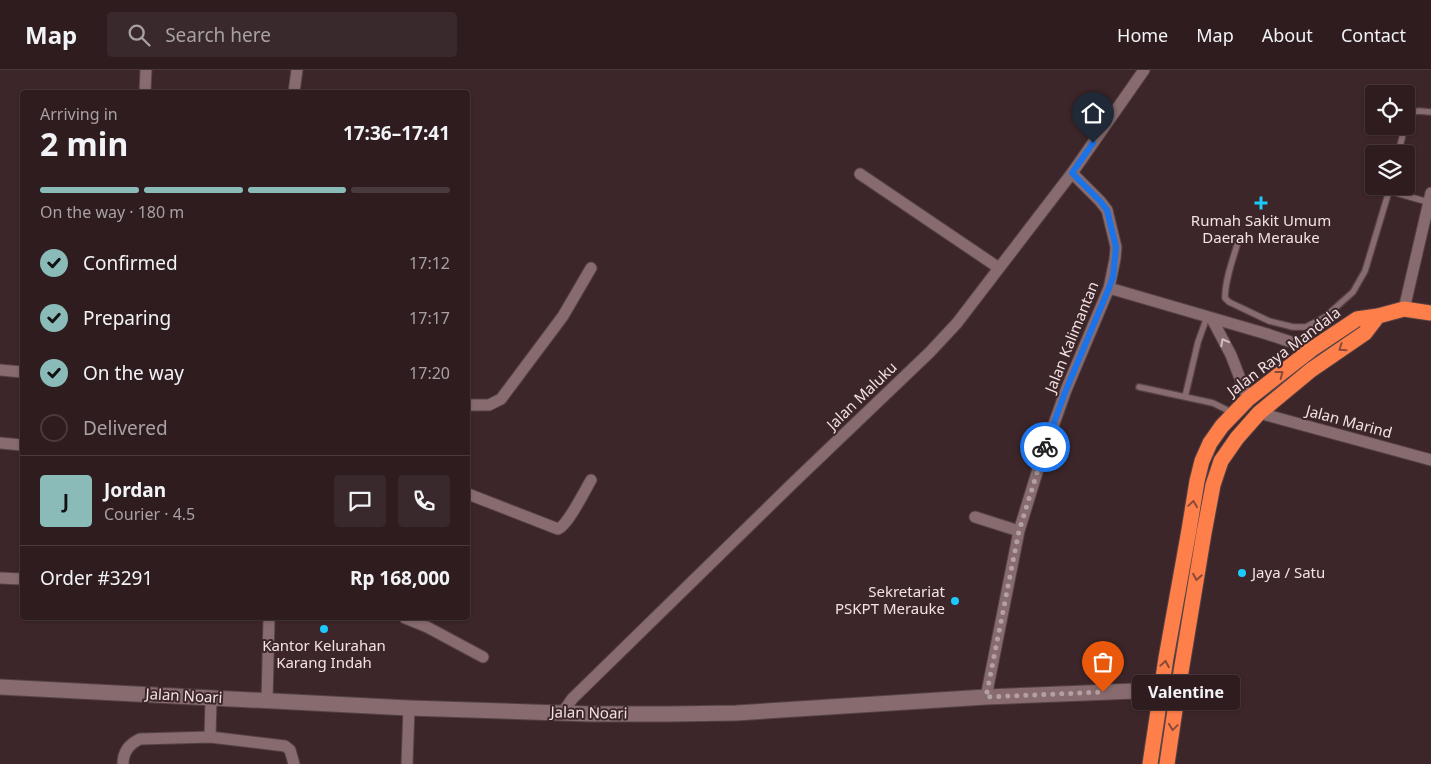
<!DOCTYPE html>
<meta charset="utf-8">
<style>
:root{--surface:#2e1c1f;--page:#3a292c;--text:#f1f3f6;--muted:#a7a1a4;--line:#493a3d;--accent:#8bbbb9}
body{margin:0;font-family:"Noto Sans",sans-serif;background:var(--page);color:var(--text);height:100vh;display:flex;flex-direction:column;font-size:19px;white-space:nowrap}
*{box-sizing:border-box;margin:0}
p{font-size:16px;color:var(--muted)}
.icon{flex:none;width:28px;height:28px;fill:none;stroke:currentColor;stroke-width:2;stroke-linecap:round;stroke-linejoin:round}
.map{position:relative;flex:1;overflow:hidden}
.sheet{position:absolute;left:20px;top:20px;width:450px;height:530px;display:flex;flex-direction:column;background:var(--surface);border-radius:5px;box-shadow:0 1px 4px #0004,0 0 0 1px var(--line)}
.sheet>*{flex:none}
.fabs{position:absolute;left:1365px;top:15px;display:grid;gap:10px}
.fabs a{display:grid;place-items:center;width:50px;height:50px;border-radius:5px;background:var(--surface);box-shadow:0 1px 4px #0004,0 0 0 1px var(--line);font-size:25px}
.pin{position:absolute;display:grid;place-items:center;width:42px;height:42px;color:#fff;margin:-51px -21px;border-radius:50% 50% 50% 0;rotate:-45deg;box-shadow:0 0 5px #0007}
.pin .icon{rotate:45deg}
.courier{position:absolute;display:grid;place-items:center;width:50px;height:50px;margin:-25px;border:4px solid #1a73e8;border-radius:50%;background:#fff;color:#222;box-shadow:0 1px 6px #0007}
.bubble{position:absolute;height:35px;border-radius:5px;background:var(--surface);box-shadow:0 1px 4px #0004,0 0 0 1px var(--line);font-size:16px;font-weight:700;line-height:35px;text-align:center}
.overview em{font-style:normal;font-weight:700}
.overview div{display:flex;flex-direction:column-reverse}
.overview{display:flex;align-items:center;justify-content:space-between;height:85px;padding:0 20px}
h1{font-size:32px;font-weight:700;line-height:38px}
.bar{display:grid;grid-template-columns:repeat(4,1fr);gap:8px 5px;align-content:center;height:60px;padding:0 20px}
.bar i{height:6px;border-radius:4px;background:var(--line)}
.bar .current{background:var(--accent)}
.bar p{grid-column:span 4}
.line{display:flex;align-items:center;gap:12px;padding:0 20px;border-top:1px solid var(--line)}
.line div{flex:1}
.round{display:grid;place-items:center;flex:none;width:52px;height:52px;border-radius:5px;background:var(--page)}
ol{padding:0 20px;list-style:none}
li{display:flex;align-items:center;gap:15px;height:55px}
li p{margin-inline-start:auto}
li .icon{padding:5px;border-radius:50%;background:var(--accent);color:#111;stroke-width:4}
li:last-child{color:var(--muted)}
li i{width:28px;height:28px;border:2px solid var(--line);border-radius:50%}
header{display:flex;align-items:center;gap:30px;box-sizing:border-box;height:70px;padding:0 25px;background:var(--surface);border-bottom:1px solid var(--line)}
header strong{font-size:24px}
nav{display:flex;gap:28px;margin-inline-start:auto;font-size:18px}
.search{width:350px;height:45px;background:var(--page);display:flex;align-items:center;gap:12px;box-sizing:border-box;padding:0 18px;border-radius:5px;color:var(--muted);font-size:19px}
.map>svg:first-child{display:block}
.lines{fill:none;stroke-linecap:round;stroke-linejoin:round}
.lane-casing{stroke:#554244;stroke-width:8}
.street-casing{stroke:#554244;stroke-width:13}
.secondary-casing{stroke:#554244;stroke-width:17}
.highway-casing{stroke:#554244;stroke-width:17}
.lane{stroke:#876b6e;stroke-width:5.5}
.street{stroke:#876b6e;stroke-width:11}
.secondary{stroke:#876b6e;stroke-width:15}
.highway{stroke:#ff7f4b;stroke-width:15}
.oneway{stroke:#d2bec1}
.oneway2{stroke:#8b4a37}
.done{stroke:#b3a0a3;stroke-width:5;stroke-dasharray:0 9}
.route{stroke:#1a73e8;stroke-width:6}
.poi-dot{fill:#1cc9fc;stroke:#3d2629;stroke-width:2}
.labels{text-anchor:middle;stroke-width:4;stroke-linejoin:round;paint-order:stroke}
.poi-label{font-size:15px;fill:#f2e2e4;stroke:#3d2629}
.street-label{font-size:15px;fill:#f2e2e4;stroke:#3d2629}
</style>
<header>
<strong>Map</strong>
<div class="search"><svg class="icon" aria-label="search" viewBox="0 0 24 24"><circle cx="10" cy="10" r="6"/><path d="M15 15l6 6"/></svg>Search here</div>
<nav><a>Home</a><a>Map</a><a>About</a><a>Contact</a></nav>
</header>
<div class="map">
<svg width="1431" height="694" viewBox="0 0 1431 694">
<rect width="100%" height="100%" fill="#3d2629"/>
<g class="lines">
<g class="lane-casing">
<path id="lane" d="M1406,53L1412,42L1419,41L1431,42
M1398,84L1405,56
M1239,168C1234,187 1225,208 1225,228L1229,232L1269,251L1293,257H1306L1325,247L1353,222L1365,201L1389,121L1428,132
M1139,317L1213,333L1233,343
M1185,327L1198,272L1207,247"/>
</g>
<g class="street-casing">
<path id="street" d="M145,22L146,0
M294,22L297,0
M860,104L999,198
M1109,218L1267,264L1312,279
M1404,239L1431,123
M1212,249L1231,285L1248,329
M0,300L22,302
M468,335H489L501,329L563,246L591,198
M1259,343L1431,390
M0,373L22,375
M468,424L558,459C568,455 585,420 591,410
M975,447L1019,461
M0,508L22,509
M405,548L427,557L483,587
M986,627L1019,461L1039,396L1066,320L1109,218L1115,189L1116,177L1107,140L1100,131L1072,103
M267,631L269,548
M563,642L572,629L794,412L930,282L957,253L1072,103L1144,0
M210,667L211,628
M123,694C123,682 129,674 140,669L210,667L285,676L290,680L294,694
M407,694L409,638"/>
</g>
<g class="secondary-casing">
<path id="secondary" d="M0,617L409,638L590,644H671L736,643L986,627L1161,620H1172"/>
</g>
<g class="highway-casing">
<path id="highway" d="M1150,694L1166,588L1189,460L1197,411L1202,391L1210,373L1222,356L1248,329L1312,279L1357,249L1378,246L1404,239L1431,243
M1167,694L1178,620L1204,463L1213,415L1221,391L1237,368L1259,343L1311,300L1365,263L1378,246"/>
</g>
<use href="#lane" class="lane"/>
<use href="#street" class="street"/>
<use href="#secondary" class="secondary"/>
<use href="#highway" class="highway"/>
</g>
<defs><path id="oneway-chevron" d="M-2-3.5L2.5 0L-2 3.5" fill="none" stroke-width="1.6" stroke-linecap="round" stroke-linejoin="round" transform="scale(1.25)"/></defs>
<use class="oneway" href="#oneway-chevron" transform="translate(1224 272) rotate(-118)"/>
<g class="oneway2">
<use href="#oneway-chevron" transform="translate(1342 278) rotate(146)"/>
<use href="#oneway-chevron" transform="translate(1280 304) rotate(-37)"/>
<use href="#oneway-chevron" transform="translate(1193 434) rotate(-82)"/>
<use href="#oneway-chevron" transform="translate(1197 507) rotate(100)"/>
<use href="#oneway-chevron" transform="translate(1165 594) rotate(-80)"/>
<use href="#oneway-chevron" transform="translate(1173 657) rotate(98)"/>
</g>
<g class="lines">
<path class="done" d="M1045,377L1019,461L986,627L1103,622"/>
<path class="route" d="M1045,377L1066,320L1109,218L1113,207L1116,177L1107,140L1100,131L1072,103L1093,73"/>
</g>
<g class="poi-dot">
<path d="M1258.5 125.5h5v5h5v5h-5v5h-5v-5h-5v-5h5z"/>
<circle cx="1242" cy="503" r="5"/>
<circle cx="955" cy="531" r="5"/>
<circle cx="324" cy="559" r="5"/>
</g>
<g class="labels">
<g class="poi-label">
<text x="1261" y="156">Rumah Sakit Umum<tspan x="1261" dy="17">Daerah Merauke</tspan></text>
<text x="1252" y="508" text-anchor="start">Jaya / Satu</text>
<text x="945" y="527" text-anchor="end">Sekretariat<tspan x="945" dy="17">PSKPT Merauke</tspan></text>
<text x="324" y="581">Kantor Kelurahan<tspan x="324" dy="17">Karang Indah</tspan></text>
</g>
<g class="street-label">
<text transform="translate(1072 267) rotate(-68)" y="5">Jalan Kalimantan</text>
<text transform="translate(1284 282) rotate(-37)" y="5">Jalan Raya Mandala</text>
<text transform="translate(862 326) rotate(-44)" y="5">Jalan Maluku</text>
<text transform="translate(1349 352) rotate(15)" y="5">Jalan Marind</text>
<text transform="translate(184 626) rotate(3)" y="5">Jalan Noari</text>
<text transform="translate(589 643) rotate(1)" y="5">Jalan Noari</text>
</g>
</g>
</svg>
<div class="fabs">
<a><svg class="icon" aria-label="locate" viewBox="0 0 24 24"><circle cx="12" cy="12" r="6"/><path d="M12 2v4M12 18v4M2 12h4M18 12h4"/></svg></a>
<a><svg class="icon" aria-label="layers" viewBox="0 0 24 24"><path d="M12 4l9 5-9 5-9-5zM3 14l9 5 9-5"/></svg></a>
</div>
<div class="pin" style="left:1103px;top:622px;background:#ea580c"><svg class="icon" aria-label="bag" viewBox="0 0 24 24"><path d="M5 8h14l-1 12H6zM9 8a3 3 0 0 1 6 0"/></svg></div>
<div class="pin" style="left:1093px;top:73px;background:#1f2937"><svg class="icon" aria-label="home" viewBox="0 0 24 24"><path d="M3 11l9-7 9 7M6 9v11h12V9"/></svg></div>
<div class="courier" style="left:1045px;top:377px"><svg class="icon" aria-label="bike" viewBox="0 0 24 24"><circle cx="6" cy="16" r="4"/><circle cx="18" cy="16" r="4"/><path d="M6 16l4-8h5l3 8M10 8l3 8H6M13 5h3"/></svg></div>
<div class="bubble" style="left:1132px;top:605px;width:108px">Valentine</div>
<section class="sheet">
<div class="overview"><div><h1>2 min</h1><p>Arriving in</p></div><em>17:36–17:41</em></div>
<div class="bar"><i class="current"></i><i class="current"></i><i class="current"></i><i></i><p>On the way · 180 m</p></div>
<ol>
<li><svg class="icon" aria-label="check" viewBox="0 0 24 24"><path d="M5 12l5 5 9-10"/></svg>Confirmed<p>17:12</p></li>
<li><svg class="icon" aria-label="check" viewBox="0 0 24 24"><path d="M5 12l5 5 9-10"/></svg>Preparing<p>17:17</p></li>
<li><svg class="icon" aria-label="check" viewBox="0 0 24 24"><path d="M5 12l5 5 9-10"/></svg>On the way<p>17:20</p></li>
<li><i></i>Delivered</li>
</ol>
<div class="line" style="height:90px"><b class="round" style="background:var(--accent);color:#111">J</b><div><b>Jordan</b><p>Courier · 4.5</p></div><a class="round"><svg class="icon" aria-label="chat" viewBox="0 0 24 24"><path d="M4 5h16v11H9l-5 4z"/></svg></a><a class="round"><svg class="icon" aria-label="phone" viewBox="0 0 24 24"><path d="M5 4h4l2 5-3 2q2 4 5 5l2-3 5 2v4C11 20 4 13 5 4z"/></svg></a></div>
<div class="line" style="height:65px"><div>Order #3291</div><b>Rp 168,000</b></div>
</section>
</div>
